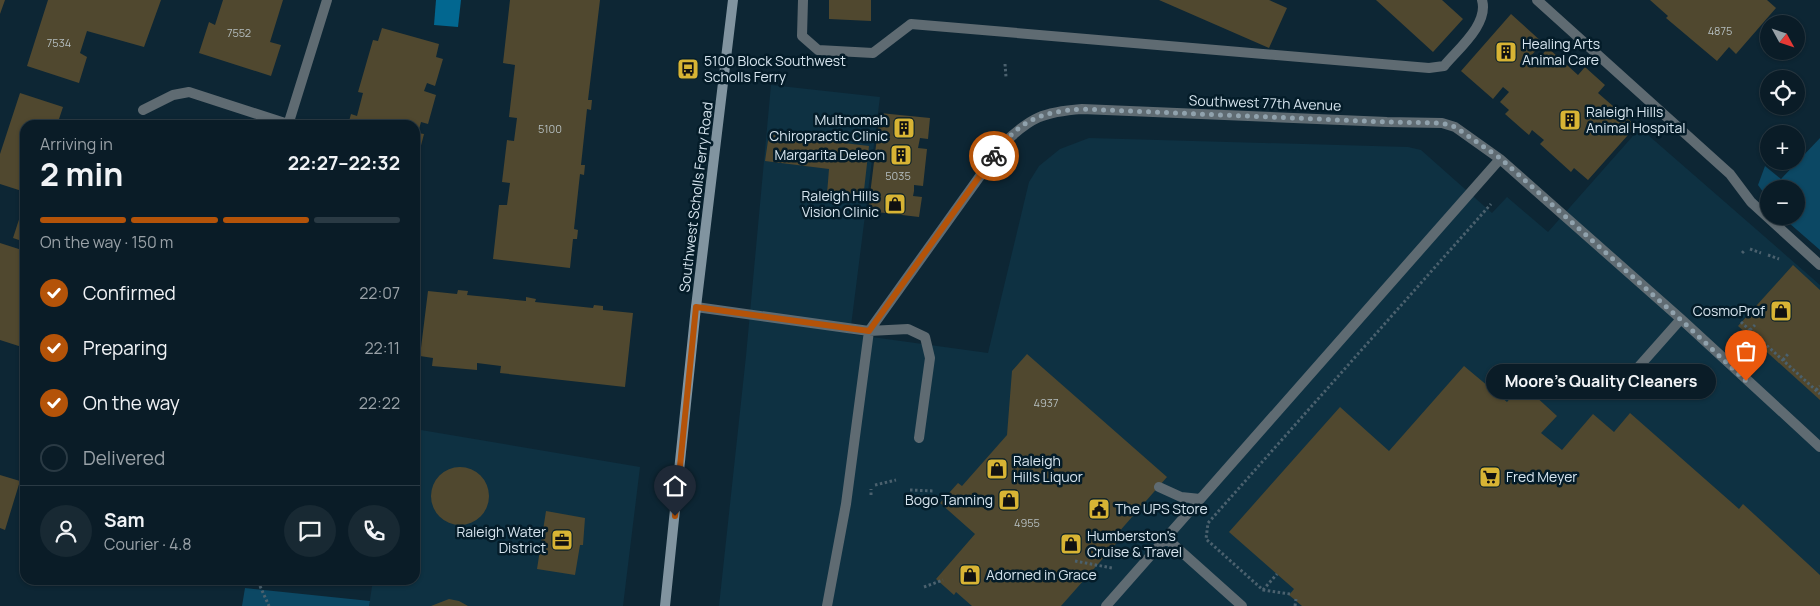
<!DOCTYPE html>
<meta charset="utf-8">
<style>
:root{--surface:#0a1c27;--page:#182933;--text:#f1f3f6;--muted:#99a1a7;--line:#2a3a44;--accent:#b45309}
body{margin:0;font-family:Manrope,sans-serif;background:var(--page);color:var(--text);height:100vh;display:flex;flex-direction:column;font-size:19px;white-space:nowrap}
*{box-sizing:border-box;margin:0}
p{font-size:16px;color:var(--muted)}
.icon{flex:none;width:28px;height:28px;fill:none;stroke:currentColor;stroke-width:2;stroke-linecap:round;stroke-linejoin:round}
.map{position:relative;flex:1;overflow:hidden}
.panel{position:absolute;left:20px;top:120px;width:400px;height:465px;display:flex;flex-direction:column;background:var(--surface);border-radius:15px;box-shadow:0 1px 4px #0004,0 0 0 1px var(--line)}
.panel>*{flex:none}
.needle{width:32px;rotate:130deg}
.controls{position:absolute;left:1760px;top:15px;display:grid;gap:10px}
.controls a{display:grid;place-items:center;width:45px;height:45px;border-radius:50%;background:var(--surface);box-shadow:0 1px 4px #0004,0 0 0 1px var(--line);font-size:25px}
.pin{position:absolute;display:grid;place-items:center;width:42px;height:42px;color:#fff;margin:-51px -21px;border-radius:50% 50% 50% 0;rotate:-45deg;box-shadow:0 0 5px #0007}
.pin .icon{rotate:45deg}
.courier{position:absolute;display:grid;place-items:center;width:50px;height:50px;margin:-25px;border:4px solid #b45309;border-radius:50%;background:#fff;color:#222;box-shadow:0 1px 6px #0007}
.bubble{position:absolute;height:35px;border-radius:18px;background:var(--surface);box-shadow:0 1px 4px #0004,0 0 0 1px var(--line);font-size:16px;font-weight:700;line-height:35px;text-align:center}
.head em{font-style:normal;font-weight:700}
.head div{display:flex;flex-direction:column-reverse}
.head{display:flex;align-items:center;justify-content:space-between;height:85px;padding:0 20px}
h1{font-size:32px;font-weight:700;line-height:38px}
.bar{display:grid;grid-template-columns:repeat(4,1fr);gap:8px 5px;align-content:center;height:60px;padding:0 20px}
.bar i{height:6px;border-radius:4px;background:var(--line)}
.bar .active{background:var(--accent)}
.bar p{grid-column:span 4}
.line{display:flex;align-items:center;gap:12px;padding:0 20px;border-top:1px solid var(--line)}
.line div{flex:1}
.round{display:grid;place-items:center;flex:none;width:52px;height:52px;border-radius:26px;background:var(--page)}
ol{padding:0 20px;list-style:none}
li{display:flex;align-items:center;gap:15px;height:55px}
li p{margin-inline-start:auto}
li .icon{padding:5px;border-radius:50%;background:var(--accent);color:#fff;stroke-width:4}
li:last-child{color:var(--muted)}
li i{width:28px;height:28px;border:2px solid var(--line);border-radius:50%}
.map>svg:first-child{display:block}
.built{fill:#0e3142}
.green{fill:#0c4864}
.water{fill:#026790}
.building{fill:#50482f}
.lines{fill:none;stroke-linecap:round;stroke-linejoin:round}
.path{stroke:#4b616e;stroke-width:3;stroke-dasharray:2.5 2.5;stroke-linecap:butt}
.lane{stroke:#5f6b72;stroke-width:10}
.street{stroke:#5f6b72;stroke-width:10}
.secondary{stroke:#8194a0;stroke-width:10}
.done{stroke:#90a2ad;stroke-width:5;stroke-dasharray:0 9}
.route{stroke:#b45309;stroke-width:6}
.labels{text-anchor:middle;stroke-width:5;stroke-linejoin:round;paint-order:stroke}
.number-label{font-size:11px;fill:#b4bdbe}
.poi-label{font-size:14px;fill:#d6e4ee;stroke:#041c29;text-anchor:start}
.street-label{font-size:14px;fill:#d6e4ee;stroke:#041c29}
</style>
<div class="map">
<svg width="1820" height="606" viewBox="0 0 1820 606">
<rect width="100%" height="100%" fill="#0d2634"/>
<path class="built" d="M771,85L880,97L850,334L988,353L1029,182L1039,166L1060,149L1089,138L1408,147L1421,150L1492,213L1507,197L1548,232L1640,128L1820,285V606H719L746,356Z
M415,429L640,467L623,606H369L373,580H415Z"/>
<path class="green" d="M1820,138V250L1781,216H1796V189H1769V200L1758,185L1765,166L1781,179Z
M245,588L370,601L369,606H242Z"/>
<path class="water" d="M436,0H461L458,27L434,25Z"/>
<path class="building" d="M0,0H5L0,14Z
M48,0H161L144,47L87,31L80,53L87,57L79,83L27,66Z
M223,0H283L270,42L281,45L271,76L199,53L209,22L215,25Z
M510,0H600L588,100H592L591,110L587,109L581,165H585L584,175L580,174L574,229L578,230L577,239H573L570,268L493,259L499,205H507L510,183L502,182L507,140L514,141L517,118L509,117L515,65L503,63Z
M829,0H871V21L829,19Z
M1159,0H1269L1287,8L1269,48Z
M1376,0H1442L1463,19L1433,52Z
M1650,0H1767L1776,8L1736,54L1729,47L1717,61L1666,18L1668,16Z
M1511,14L1543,43L1527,60L1533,65L1548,48L1578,75L1585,67L1605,85L1598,93L1636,126L1588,180L1574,168L1571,172L1540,144L1544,140L1532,130L1529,135L1505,114L1509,110L1500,102L1509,92L1503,87L1493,99L1461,71Z
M382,28L439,44L436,57L443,59L435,86L427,83L424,91L436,95L428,124L421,122L418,133L424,134L417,161H415V125H348L351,114L357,116L363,93L358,92L373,40L378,41Z
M20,93L63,107L57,125H25V192L0,184V154Z
M880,113L930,118L928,139L920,138L918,148L927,149L923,186L914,185V191L913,196L922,197L919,217L868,211Z
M769,134L869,146L863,199L827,194L829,169L765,161Z
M25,201V242L13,238Z
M0,243L25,251L23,292H25V348L0,340Z
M1793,265L1820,290V400L1738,326Z
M458,290L468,291L467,295L526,301V297L536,299L535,302L593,308L594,305L603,306V310L633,313L625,387L500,373L501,366L477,363V370L432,366L433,358L420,356L428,291L457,294Z
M1027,354L1167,477L1118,533L1122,537L1061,606H972L956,592L954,595L936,579L975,534L940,503L958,483L962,486L1007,435L1012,371Z
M1464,366L1507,402L1522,384L1557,416L1541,433L1562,450L1593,414L1614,432L1630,413L1739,509L1743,504L1820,575V606H1302L1289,595L1294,589L1229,532L1340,407L1389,451Z
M431 496a29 29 0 1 1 58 0a29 29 0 1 1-58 0Z
M0,475L20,481L5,530L0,528Z
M546,511L585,518L583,545H580L575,575L537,569Z
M449,599L459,601L468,606H431Z"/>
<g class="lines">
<path class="path" d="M1005,64L1006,77
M1750,249L1761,253
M1742,253L1745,250
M1768,255L1779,259
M1741,322L1820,394
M1750,330L1755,325
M1783,360L1788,354
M1816,390L1820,386
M875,485L896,480
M910,490L934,491
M871,495V489
M1075,561L1112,568
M252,580L260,586L269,606
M924,587L943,580
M1263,590L1277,574
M1290,594L1263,590L1206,539L1208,523L1491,204
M1295,606L1296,599"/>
<path class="lane" d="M803,0L802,36L818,50L873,53L911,24L1429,68L1444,66C1458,49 1489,24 1482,0
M696,307L869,331L1003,144C1031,117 1043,112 1082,109L1387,122L1442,123L1455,127L1500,159L1681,319L1820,447
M1634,372L1681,319
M1159,487L1181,497L1200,499
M1166,538L1242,606
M827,606L846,504L869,331L908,329L925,337L930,358L919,438
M1106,606L1500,159"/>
<path class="street" d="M1537,0L1730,174L1751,202L1820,265
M143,110L173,95L189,92L288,124
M288,125L327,0"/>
<path class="secondary" d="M665,606L696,307L733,0"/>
</g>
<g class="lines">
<path class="done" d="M994,156C1019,120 1040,112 1082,109L1387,122L1442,123L1455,127L1500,158L1680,319L1746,381"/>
<path class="route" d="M675,516L696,307L869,331L994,156"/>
</g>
<defs>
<g id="building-square" transform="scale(1.125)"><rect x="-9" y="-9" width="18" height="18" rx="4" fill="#d8b434" stroke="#041c29"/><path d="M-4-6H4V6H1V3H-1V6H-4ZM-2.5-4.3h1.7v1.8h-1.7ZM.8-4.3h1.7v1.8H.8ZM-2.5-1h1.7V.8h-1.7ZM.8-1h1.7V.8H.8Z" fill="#111"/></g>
<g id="bus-square" transform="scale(1.125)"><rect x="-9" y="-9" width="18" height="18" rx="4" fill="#d8b434" stroke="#041c29"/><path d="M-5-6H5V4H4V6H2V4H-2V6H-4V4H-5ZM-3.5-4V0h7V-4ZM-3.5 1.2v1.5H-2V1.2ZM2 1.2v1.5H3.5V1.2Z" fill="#111"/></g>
<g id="shop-square" transform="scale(1.125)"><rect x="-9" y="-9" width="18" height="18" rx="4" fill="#d8b434" stroke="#041c29"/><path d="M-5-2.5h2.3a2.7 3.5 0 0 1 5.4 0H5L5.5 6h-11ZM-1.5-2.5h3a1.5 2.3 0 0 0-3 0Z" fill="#111"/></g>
<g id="supermarket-square" transform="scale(1.125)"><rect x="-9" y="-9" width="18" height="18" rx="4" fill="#d8b434" stroke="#041c29"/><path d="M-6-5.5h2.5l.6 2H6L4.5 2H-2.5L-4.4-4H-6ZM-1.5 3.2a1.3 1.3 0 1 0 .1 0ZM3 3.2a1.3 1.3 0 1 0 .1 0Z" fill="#111"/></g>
<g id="civic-square" transform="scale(1.125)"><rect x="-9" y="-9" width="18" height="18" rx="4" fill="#d8b434" stroke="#041c29"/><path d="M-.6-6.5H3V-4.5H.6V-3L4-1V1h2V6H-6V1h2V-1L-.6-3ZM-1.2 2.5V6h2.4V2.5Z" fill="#111"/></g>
<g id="office-square" transform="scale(1.125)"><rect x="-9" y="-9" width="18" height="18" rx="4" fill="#d8b434" stroke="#041c29"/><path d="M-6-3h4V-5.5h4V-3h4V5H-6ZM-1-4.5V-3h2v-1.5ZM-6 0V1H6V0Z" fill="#111"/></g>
</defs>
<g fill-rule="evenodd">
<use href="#building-square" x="1506" y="52"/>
<use href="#bus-square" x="688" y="69"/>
<use href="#building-square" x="1570" y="120"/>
<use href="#building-square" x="904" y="128"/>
<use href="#building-square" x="901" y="155"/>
<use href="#shop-square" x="895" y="204"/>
<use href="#shop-square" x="1781" y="311"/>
<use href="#shop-square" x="997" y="469"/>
<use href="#supermarket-square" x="1490" y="477"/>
<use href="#shop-square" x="1009" y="500"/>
<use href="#civic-square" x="1099" y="509"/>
<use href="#office-square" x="562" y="540"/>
<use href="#shop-square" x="1071" y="544"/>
<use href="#shop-square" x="970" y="575"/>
</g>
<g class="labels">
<g class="number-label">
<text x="1720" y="35">4875</text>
<text x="239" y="37">7552</text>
<text x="59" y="47">7534</text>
<text x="550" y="133">5100</text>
<text x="898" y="180">5035</text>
<text x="1046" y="407">4937</text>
<text x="1027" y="527">4955</text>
</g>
<g class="poi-label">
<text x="1522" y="49">Healing Arts<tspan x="1522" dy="16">Animal Care</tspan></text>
<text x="704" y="66">5100 Block Southwest<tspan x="704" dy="16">Scholls Ferry</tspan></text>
<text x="1586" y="117">Raleigh Hills<tspan x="1586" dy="16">Animal Hospital</tspan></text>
<text x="888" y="125" text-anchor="end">Multnomah<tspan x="888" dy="16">Chiropractic Clinic</tspan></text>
<text x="885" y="160" text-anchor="end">Margarita Deleon</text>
<text x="879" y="201" text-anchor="end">Raleigh Hills<tspan x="879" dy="16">Vision Clinic</tspan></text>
<text x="1765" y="316" text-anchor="end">CosmoProf</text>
<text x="1013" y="466">Raleigh<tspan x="1013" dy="16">Hills Liquor</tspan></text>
<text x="1506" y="482">Fred Meyer</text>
<text x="993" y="505" text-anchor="end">Bogo Tanning</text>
<text x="1115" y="514">The UPS Store</text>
<text x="546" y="537" text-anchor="end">Raleigh Water<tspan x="546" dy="16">District</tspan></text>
<text x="1087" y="541">Humberston's<tspan x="1087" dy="16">Cruise &amp; Travel</tspan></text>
<text x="986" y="580">Adorned in Grace</text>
</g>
<g class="street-label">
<text transform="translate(1265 103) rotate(2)" y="5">Southwest 77th Avenue</text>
<text transform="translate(696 197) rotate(-83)" y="5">Southwest Scholls Ferry Road</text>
</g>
</g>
</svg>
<div class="controls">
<a><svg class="needle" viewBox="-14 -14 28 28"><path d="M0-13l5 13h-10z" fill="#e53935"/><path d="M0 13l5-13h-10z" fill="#99a1a7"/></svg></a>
<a><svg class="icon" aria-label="locate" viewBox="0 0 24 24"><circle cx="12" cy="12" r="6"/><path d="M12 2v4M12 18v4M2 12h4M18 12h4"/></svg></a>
<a>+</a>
<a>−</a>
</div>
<div class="pin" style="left:1746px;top:381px;background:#ea580c"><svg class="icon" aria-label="bag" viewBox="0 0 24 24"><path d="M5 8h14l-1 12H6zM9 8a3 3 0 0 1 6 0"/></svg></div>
<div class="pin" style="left:675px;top:516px;background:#1f2937"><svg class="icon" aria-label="home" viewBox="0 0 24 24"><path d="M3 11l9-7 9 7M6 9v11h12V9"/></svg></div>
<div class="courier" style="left:994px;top:156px"><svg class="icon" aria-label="bike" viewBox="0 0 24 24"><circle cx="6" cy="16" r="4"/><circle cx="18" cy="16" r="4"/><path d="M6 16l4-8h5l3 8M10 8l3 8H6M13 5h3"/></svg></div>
<div class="bubble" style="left:1486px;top:364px;width:230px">Moore's Quality Cleaners</div>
<section class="panel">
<div class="head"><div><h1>2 min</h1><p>Arriving in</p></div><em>22:27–22:32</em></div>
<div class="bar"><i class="active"></i><i class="active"></i><i class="active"></i><i></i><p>On the way · 150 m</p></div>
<ol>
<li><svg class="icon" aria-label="check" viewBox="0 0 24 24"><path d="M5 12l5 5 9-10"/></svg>Confirmed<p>22:07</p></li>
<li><svg class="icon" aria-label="check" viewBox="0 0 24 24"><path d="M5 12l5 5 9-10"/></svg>Preparing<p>22:11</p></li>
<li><svg class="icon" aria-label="check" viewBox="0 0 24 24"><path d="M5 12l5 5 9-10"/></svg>On the way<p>22:22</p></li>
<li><i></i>Delivered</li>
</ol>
<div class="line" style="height:90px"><a class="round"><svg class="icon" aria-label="person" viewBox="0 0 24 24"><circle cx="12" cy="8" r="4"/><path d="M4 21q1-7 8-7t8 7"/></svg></a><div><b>Sam</b><p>Courier · 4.8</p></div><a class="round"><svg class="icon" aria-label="chat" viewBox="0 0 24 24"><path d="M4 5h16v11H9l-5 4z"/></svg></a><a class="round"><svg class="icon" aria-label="phone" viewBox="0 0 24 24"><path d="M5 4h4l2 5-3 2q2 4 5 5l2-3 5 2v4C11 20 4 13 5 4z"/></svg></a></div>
</section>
</div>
